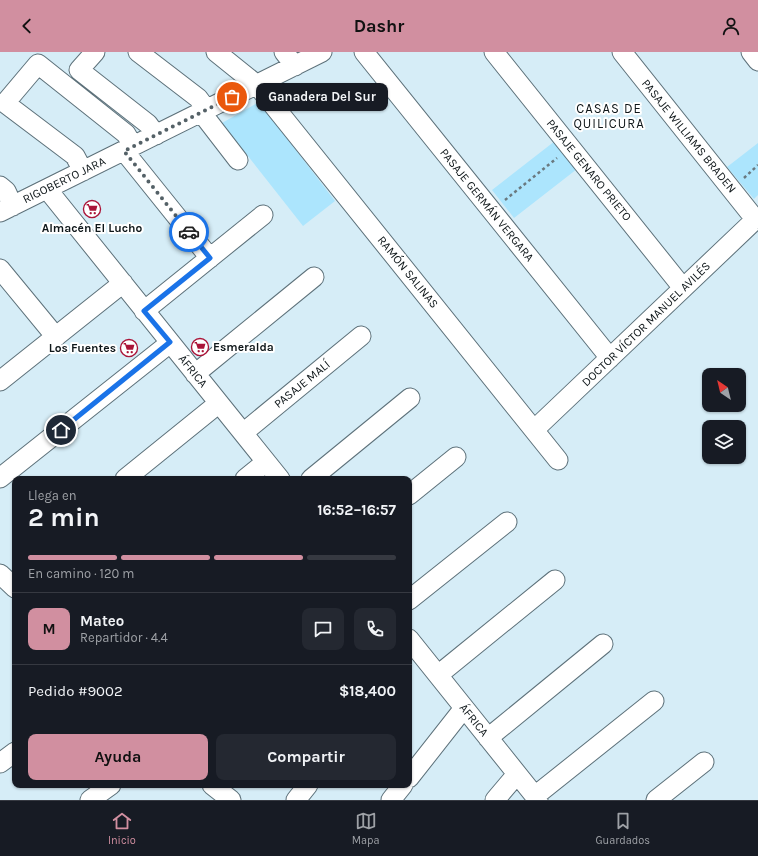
<!DOCTYPE html>
<html lang="es">
<meta charset="utf-8">
<style>
:root{--surface:#171b24;--page:#242831;--text:#f1f3f6;--muted:#9ea1a6;--line:#363941;--accent:#d18fa0}
body{margin:0;font-family:Karla,sans-serif;background:var(--page);color:var(--text);height:100vh;display:flex;flex-direction:column;font-size:15px;white-space:nowrap}
*{box-sizing:border-box;margin:0}
p{font-size:13px;color:var(--muted)}
.icon{flex:none;width:22px;height:22px;fill:none;stroke:currentColor;stroke-width:2;stroke-linecap:round;stroke-linejoin:round}
.map{position:relative;flex:1;overflow:hidden}
.side{position:absolute;left:12px;top:424px;width:400px;height:312px;display:flex;flex-direction:column;background:var(--surface);border-radius:8px;box-shadow:0 1px 3px #0004}
.side>*{flex:none}
.needle{width:26px;rotate:325deg}
.buttons{position:absolute;left:702px;top:316px;display:grid;gap:8px}
.buttons a{display:grid;place-items:center;width:44px;height:44px;border-radius:8px;background:var(--surface);box-shadow:0 1px 3px #0004;font-size:20px}
.pin{position:absolute;display:grid;place-items:center;width:34px;height:34px;color:#fff;margin:-17px;border:2px solid #fff;border-radius:50%;box-shadow:0 1px 4px #0007}
.courier{position:absolute;display:grid;place-items:center;width:40px;height:40px;margin:-20px;border:3px solid #1a73e8;border-radius:50%;background:#fff;color:#222;box-shadow:0 1px 5px #0007}
.bubble{position:absolute;height:28px;border-radius:8px;background:var(--surface);box-shadow:0 1px 3px #0004;font-size:13px;font-weight:700;line-height:28px;text-align:center}
.summary em{font-style:normal;font-weight:700}
.summary div{display:flex;flex-direction:column-reverse}
.summary{display:flex;align-items:center;justify-content:space-between;height:68px;padding:0 16px}
h1{font-size:26px;font-weight:700;line-height:30px}
.bar{display:grid;grid-template-columns:repeat(4,1fr);gap:6px 4px;align-content:center;height:48px;padding:0 16px}
.bar i{height:5px;border-radius:3px;background:var(--line)}
.bar .selected{background:var(--accent)}
.bar p{grid-column:span 4}
.line{display:flex;align-items:center;gap:10px;padding:0 16px;border-top:1px solid var(--line)}
.line div{flex:1}
.round{display:grid;place-items:center;flex:none;width:42px;height:42px;border-radius:8px;background:var(--page)}
.button{display:flex;gap:8px;margin-top:auto;padding:8px 16px}
.button a{flex:1;height:46px;border-radius:8px;background:var(--accent);color:#111;font-size:16px;font-weight:700;line-height:46px;text-align:center}
.button a+a{background:var(--page);color:var(--text)}
header{display:flex;justify-content:space-between;align-items:center;height:52px;padding:0 16px;background:var(--accent);color:#111;font-size:18px;font-weight:700}
.menu{display:flex;justify-content:space-around;align-items:center;height:56px;border-top:1px solid var(--line);background:var(--surface);font-size:11px;color:var(--muted)}
.menu a{display:grid;justify-items:center;gap:2px}
.menu .selected{color:var(--accent)}
.map>svg:first-child{display:block}
.green{fill:#ace5fd}
.lines{fill:none;stroke-linecap:round;stroke-linejoin:round}
.minor-casing{stroke:#5d717a;stroke-width:21}
.path{stroke:#6a797f;stroke-width:2.5;stroke-dasharray:3 3;stroke-linecap:butt}
.minor{stroke:#fff;stroke-width:19}
.done{stroke:#546167;stroke-width:4;stroke-dasharray:0 7.2}
.route{stroke:#1a73e8;stroke-width:5}
.labels{text-anchor:middle;stroke-width:4;stroke-linejoin:round;paint-order:stroke}
.street-label{font-size:12px;fill:#0e1619;stroke:#fff}
.poi-label{font-size:12px;font-weight:bold;fill:#0e1619;stroke:#fff}
.neighbourhood-label{font-size:13px;letter-spacing:1px;fill:#0e1619;stroke:#fff}
</style>
<header><svg class="icon" aria-label="back" viewBox="0 0 24 24"><path d="M15 5l-7 7 7 7"/></svg>Dashr<svg class="icon" aria-label="person" viewBox="0 0 24 24"><circle cx="12" cy="8" r="4"/><path d="M4 21q1-7 8-7t8 7"/></svg></header>
<div class="map">
<svg width="758" height="748" viewBox="0 0 758 748">
<rect width="100%" height="100%" fill="#d6edf7"/>
<path class="green" d="M259,50L335,149L303,174L222,71Z
M555,89L577,117L514,166L492,138Z
M758,91V143L754,147L727,115Z"/>
<g class="lines">
<g class="minor-casing">
<path id="minor" d="M95,0L79,18L148,72L156,83
M138,0L198,46L207,58
M216,0L257,33L558,408
M284,0L295,14
M364,0L610,306
M494,0L683,236
M622,0L755,167
M751,0L758,9
M201,60L238,108
M124,99L210,206
M83,119L75,104L5,51L38,12L126,82L133,94
M0,134L6,139L13,154
M47,137L280,427
M0,160L322,0
M0,217L56,285
M144,259L263,163
M195,322L314,225
M0,329L123,231
M534,378L758,165
M243,381L361,284
M0,426L170,291
M125,427L219,351
M245,427L266,410
M311,427L410,346
M409,443L456,405
M0,522L15,536
M409,548L507,470
M409,587L538,748
M438,623L555,528
M488,686L603,592
M0,711L15,700
M409,726L464,656
M212,733L231,748
M535,744L654,649
M90,748L111,733
M296,748L308,733
M391,748L403,733
M495,748L517,722
M656,748L704,710"/>
</g>
<path class="path" d="M744,126L758,113
M505,148L557,106"/>
<use href="#minor" class="minor"/>
</g>
<g class="lines">
<path class="done" d="M189,180L124,99L232,45"/>
<path class="route" d="M61,378L170,290L144,259L210,206L189,180"/>
</g>
<defs>
<g id="supermarket-ring" transform="scale(0.9)"><circle r="9.5" fill="#fff" stroke="#aa1438" stroke-width="1.5"/><path d="M-6-5.5h2.5l.6 2H6L4.5 2H-2.5L-4.4-4H-6ZM-1.5 3.2a1.3 1.3 0 1 0 .1 0ZM3 3.2a1.3 1.3 0 1 0 .1 0Z" fill="#aa1438"/></g>
</defs>
<g fill-rule="evenodd">
<use href="#supermarket-ring" x="92" y="157"/>
<use href="#supermarket-ring" x="200" y="295"/>
<use href="#supermarket-ring" x="129" y="296"/>
</g>
<g class="labels">
<g class="street-label">
<text transform="translate(689 84) rotate(51)" y="4">PASAJE WILLIAMS BRADEN</text>
<text transform="translate(589 118) rotate(51)" y="4">PASAJE GENARO PRIETO</text>
<text transform="translate(64 128) rotate(-26)" y="4">RIGOBERTO JARA</text>
<text transform="translate(487 153) rotate(51)" y="4">PASAJE GERMÁN VERGARA</text>
<text transform="translate(408 220) rotate(51)" y="4">RAMÓN SALINAS</text>
<text transform="translate(646 272) rotate(-44)" y="4">DOCTOR VÍCTOR MANUEL AVILÉS</text>
<text transform="translate(193 319) rotate(51)" y="4">ÁFRICA</text>
<text transform="translate(302 332) rotate(-39)" y="4">PASAJE MALÍ</text>
<text transform="translate(474 668) rotate(51)" y="4">ÁFRICA</text>
</g>
<g class="poi-label">
<text x="92" y="180">Almacén El Lucho</text>
<text x="213" y="299" text-anchor="start">Esmeralda</text>
<text x="116" y="300" text-anchor="end">Los Fuentes</text>
</g>
<g class="neighbourhood-label">
<text x="609" y="61">CASAS DE<tspan x="609" dy="15">QUILICURA</tspan></text>
</g>
</g>
</svg>
<div class="buttons">
<a><svg class="needle" viewBox="-14 -14 28 28"><path d="M0-13l5 13h-10z" fill="#e53935"/><path d="M0 13l5-13h-10z" fill="#9ea1a6"/></svg></a>
<a><svg class="icon" aria-label="layers" viewBox="0 0 24 24"><path d="M12 4l9 5-9 5-9-5zM3 14l9 5 9-5"/></svg></a>
</div>
<div class="pin" style="left:232px;top:45px;background:#ea580c"><svg class="icon" aria-label="bag" viewBox="0 0 24 24"><path d="M5 8h14l-1 12H6zM9 8a3 3 0 0 1 6 0"/></svg></div>
<div class="pin" style="left:61px;top:378px;background:#1f2937"><svg class="icon" aria-label="home" viewBox="0 0 24 24"><path d="M3 11l9-7 9 7M6 9v11h12V9"/></svg></div>
<div class="courier" style="left:189px;top:180px"><svg class="icon" aria-label="car" viewBox="0 0 24 24"><path d="M5 17H2v-5l4-1 3-4h7l3 4 3 1v5h-3M9 17h6M6 11h13"/><circle cx="7" cy="17" r="2"/><circle cx="17" cy="17" r="2"/></svg></div>
<div class="bubble" style="left:256px;top:31px;width:132px">Ganadera Del Sur</div>
<section class="side">
<div class="summary"><div><h1>2 min</h1><p>Llega en</p></div><em>16:52–16:57</em></div>
<div class="bar"><i class="selected"></i><i class="selected"></i><i class="selected"></i><i></i><p>En camino · 120 m</p></div>
<div class="line" style="height:72px"><b class="round" style="background:var(--accent);color:#111">M</b><div><b>Mateo</b><p>Repartidor · 4.4</p></div><a class="round"><svg class="icon" aria-label="chat" viewBox="0 0 24 24"><path d="M4 5h16v11H9l-5 4z"/></svg></a><a class="round"><svg class="icon" aria-label="phone" viewBox="0 0 24 24"><path d="M5 4h4l2 5-3 2q2 4 5 5l2-3 5 2v4C11 20 4 13 5 4z"/></svg></a></div>
<div class="line" style="height:52px"><div>Pedido #9002</div><b>$18,400</b></div>
<div class="button"><a>Ayuda</a><a>Compartir</a></div>
</section>
</div>
<nav class="menu">
<a class="selected"><svg class="icon" aria-label="home" viewBox="0 0 24 24"><path d="M3 11l9-7 9 7M6 9v11h12V9"/></svg>Inicio</a>
<a><svg class="icon" aria-label="map" viewBox="0 0 24 24"><path d="M3 6l6-2 6 2 6-2v14l-6 2-6-2-6 2zM9 4v14M15 6v14"/></svg>Mapa</a>
<a><svg class="icon" aria-label="saved" viewBox="0 0 24 24"><path d="M7 4h10v16l-5-4-5 4z"/></svg>Guardados</a>
</nav>
